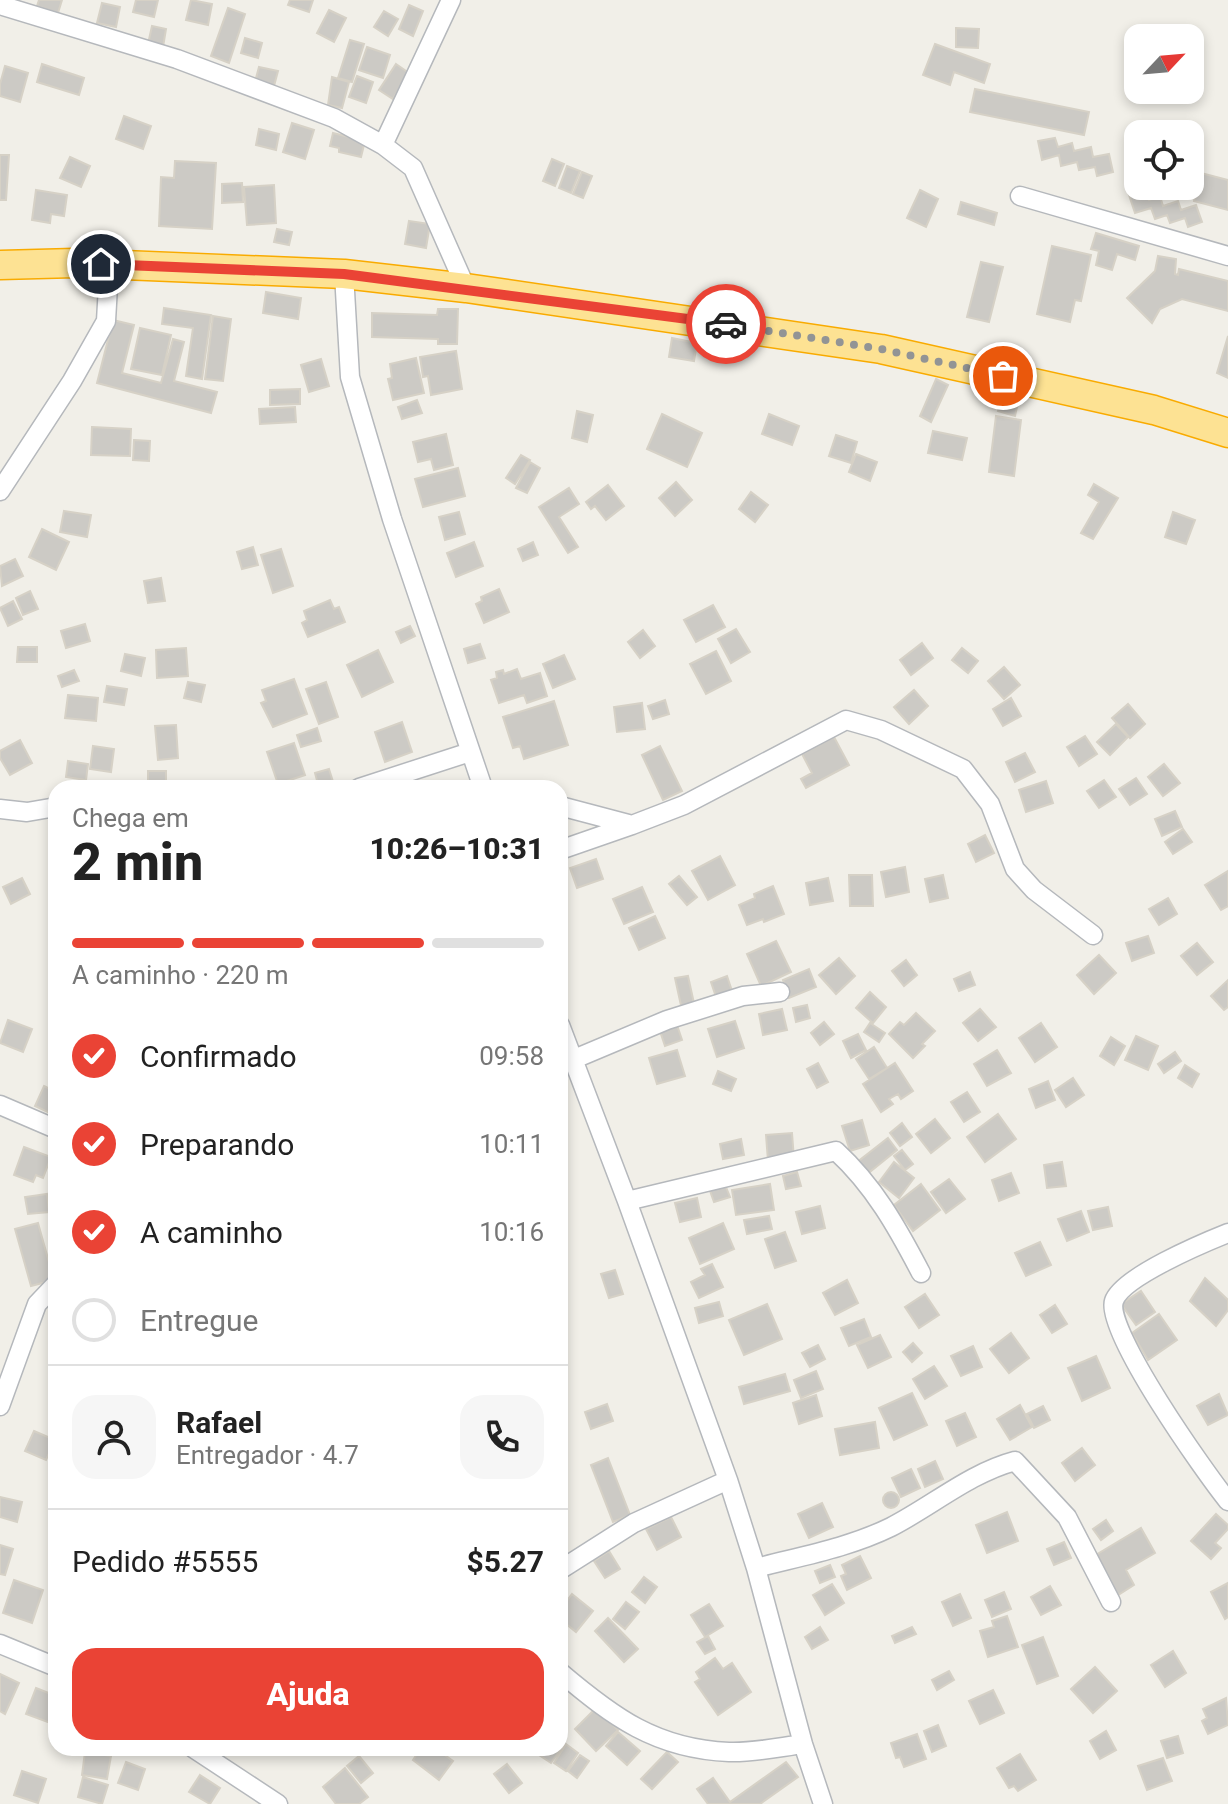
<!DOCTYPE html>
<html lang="pt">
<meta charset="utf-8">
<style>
:root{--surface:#fff;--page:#f6f6f6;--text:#222;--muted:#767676;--line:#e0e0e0;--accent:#ea4335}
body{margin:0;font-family:Roboto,sans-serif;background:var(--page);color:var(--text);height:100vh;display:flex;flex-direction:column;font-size:30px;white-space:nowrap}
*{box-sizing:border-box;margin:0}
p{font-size:26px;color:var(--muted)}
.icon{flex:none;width:44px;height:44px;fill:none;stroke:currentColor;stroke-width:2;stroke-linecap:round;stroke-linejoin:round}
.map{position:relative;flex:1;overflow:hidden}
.details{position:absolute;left:48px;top:780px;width:520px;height:976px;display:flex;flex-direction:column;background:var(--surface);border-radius:24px;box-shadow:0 4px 12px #0003}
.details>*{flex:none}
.needle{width:52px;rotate:64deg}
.buttons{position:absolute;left:1124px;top:24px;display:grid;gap:16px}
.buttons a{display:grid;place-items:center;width:80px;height:80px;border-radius:16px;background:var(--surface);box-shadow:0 4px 12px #0003;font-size:40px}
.pin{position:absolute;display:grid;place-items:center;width:68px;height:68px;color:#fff;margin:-34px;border:4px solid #fff;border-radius:50%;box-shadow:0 2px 8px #0007}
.courier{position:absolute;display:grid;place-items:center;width:80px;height:80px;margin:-40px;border:6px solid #ea4335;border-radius:50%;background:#fff;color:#222;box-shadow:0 2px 10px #0007}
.head em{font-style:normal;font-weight:800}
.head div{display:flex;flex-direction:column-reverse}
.head{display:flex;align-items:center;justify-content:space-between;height:136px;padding:0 24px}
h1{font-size:52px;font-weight:800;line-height:60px}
.bar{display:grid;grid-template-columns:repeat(4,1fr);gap:12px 8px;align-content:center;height:96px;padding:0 24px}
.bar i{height:10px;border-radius:6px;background:var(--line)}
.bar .selected{background:var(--accent)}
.bar p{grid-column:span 4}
.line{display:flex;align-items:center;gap:20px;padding:0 24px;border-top:2px solid var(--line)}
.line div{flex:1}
.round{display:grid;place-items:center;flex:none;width:84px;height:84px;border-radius:24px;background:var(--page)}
ol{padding:0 24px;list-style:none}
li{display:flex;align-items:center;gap:24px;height:88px}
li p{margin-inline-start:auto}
li .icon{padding:8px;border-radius:50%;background:var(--accent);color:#fff;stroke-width:4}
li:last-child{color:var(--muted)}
li i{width:44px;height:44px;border:4px solid var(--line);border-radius:50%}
.button{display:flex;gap:16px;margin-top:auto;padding:16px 24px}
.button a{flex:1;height:92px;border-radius:24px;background:var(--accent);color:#fff;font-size:32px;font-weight:800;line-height:92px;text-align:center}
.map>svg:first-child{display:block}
.building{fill:#cccac5;stroke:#d6d1c6;stroke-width:2}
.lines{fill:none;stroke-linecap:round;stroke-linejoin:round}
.minor-casing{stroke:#b5b8bc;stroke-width:21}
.highway-casing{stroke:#f9ab00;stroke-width:31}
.minor{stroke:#fff;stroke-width:18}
.highway{stroke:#fde293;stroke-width:28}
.done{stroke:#929495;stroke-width:8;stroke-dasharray:0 14.4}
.route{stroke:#ea4335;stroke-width:10}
</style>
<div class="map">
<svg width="1228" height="1804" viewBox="0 0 1228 1804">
<rect width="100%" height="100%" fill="#f1efe8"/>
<path class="building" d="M39,0H62L58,13L37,6Z
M136,0H158L154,17L133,12Z
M191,0L212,4L208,25L186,20Z
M290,0H313L309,12L288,5Z
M102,3L120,7L116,27L97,23Z
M409,5L423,11L413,36L399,29Z
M228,8L245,14L229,63L211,56Z
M329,10L346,18L334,42L317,33Z
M384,11L398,19L388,36L374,27Z
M152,26L166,29L163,47L148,44Z
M956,28L979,29L978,48L956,47Z
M245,38L262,43L258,58L241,53Z
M350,40L364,44L352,82L338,78Z
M935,44L990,64L984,83L954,72L950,85L923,75Z
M367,47L390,55L383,78L359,70Z
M42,64L84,78L79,95L37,82Z
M396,64L409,73L393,99L379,90Z
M5,66L28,73L20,102L0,96V84Z
M259,67L278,71L274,86L255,82Z
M357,76L373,82L366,103L349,97Z
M332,77L349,82L342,108L328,105Z
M975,89L1089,112L1084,135L970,112Z
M124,116L151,126L143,149L116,139Z
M292,123L314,130L305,159L283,152Z
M259,129L279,134L276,150L256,145Z
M333,133L365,141L361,157L339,152V148L330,146Z
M1055,138L1058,147L1072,143L1074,151L1091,147L1093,157L1109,154L1113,172L1097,176L1095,167L1079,170L1077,162L1061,166L1059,155L1042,160L1038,141Z
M0,155H9L6,200H0Z
M70,157L90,166L81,187L60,178Z
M552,159L564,164L555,186L543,181Z
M175,161L216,163L212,229L159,226L161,177L174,178Z
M567,166L580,171L571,193L559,188Z
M582,172L592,176L583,198L573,194Z
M1201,173L1228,180V210L1194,201Z
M242,183L243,202L222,203V184Z
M274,185L276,223L247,225L244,187Z
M36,190L67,195L64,216L51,214L50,223L32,220Z
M920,190L938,199L926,227L907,218Z
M1146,190L1149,200L1160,196L1163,206L1178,201L1181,210L1196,205L1202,222L1188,227L1185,218L1170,223L1167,215L1155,219L1151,208L1135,213L1129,195Z
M961,202L997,213L994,225L958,214Z
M409,221L430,224L426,248L405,244Z
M277,229L292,232L289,245L274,242Z
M1096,233L1139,246L1135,260L1117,254L1112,270L1096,265L1099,251L1091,249Z
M1052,246L1091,255L1081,301L1075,300L1070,322L1037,314Z
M1158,256L1176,259L1175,274L1178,275L1179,269L1228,281V311L1182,299L1160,309L1152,323L1127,298L1155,271Z
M981,262L1003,267L989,322L967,317Z
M266,292L301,298L298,319L263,313Z
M164,308L211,315L202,379L186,376L193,328L162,324Z
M438,309H458L457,344H438V339L372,337V313L437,315Z
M213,316L231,319L223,381L205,379Z
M113,320L134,325L122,373L161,383L173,339L184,342L174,381L217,392L211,413L97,383Z
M140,328L171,335L162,375L131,369Z
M1228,336V378L1217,373Z
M672,338L697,343L694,361L669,357Z
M456,351L462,389L431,395L428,376L423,377L420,357Z
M416,358L424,393L393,400L388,379L392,378L390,364Z
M321,359L329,386L309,392L301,365Z
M936,379L948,385L931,422L920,416Z
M300,389V404L270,405V390Z
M1002,394L1019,398L1015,416L998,411Z
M417,400L422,413L402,419L398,407Z
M295,407L296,422L260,424L259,409Z
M577,411L593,415L587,442L572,438Z
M662,414L702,433L687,467L647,449Z
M769,414L799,426L792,445L762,434Z
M996,416L1021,420L1014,476L989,472Z
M92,427L131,429L130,456L91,455Z
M933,431L967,438L962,460L928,453Z
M446,434L453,465L434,470L431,459L418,462L413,442Z
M836,435L857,442L851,463L829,456Z
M134,440L150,441L149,461L133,460Z
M856,454L877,462L870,481L849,472Z
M521,455L530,460L515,484L506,478Z
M530,462L540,468L527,493L516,488Z
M458,468L465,496L423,507L415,479Z
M676,482L692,500L675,516L659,498Z
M1094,484L1118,498L1093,539L1081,533L1099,502L1088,495Z
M608,485L624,506L606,520L595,506L591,509L586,502Z
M569,488L579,504L559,517L578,547L568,553L539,507Z
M751,492L768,505L755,522L739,509Z
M64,511L91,515L87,537L60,532Z
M459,512L465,534L445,540L439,517Z
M1173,512L1195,520L1186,544L1165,537Z
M42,529L69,542L56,570L29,557Z
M474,542L483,566L456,577L447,553Z
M533,542L538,555L523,561L518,549Z
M253,547L258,565L242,569L237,552Z
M281,549L293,586L273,593L261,555Z
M15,559L23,576L2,586L0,566Z
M161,578L165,601L148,603L144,581Z
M499,589L509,612L484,623L476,604L482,601L481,597Z
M30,591L38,609L23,615L16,598Z
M330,600L334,609L339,607L345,622L308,637L302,623L307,620L304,611Z
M13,601L22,619L8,626L0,608Z
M713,605L725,627L696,642L684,620Z
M85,624L90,641L66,648L61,631Z
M410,626L415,636L401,643L396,632Z
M736,629L750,652L731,663L718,639Z
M643,630L655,646L640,658L628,642Z
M922,643L933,658L911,675L900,660Z
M480,644L485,658L468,663L464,649Z
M18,647H37V662H17Z
M186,648L188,676L157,678L156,650Z
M962,648L978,661L968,673L952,660Z
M378,650L393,682L362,697L347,665Z
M716,651L731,681L706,694L690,664Z
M125,654L145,658L141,676L121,671Z
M564,655L575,679L553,688L543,664Z
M1004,667L1020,685L1004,699L988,681Z
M517,669L521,679L540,673L547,696L527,703L524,695L499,703L491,680L497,678L496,672L503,670L504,674Z
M74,670L79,681L62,687L58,676Z
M294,679L307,714L273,727L261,703L266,701L262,690Z
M188,682L205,685L201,702L184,698Z
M326,682L338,717L319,724L306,689Z
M107,686L127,689L124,705L104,702Z
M914,690L928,706L909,724L894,707Z
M68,695L98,698L96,721L65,718Z
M1011,698L1021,716L1003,726L993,709Z
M665,700L669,714L653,719L648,706Z
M554,701L568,745L524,759L520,746L513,748L503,717Z
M642,703L645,729L617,732L614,707Z
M1128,704L1145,724L1130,738L1112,718Z
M402,722L412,752L385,762L375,732Z
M1116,724L1128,737L1110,755L1097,742Z
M176,725L178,758L158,760L155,726Z
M317,728L321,741L301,747L297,735Z
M1085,736L1097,754L1079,766L1067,747Z
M834,737L849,765L806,788L801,779L812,773L802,754Z
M20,740L32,763L10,775L0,758V751Z
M294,743L305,775L278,784L267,752Z
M93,746L114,749L111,772L90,769Z
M660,746L682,791L663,800L642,755Z
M1025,753L1035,772L1015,782L1006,762Z
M68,761L88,764L86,780L66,777Z
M1164,764L1180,783L1163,796L1148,777Z
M329,769L335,788H319L315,773Z
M148,771H166V788H148Z
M1136,778L1147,794L1130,805L1119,789Z
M1104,780L1116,797L1099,808L1087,791Z
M1046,781L1053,803L1026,812L1019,790Z
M1175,811L1182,827L1162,836L1155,819Z
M1183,829L1192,842L1173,854L1165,842Z
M985,835L994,853L976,862L968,844Z
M720,856L735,885L708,900L692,871Z
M596,859L603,879L577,888L570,868Z
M905,867L909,892L886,897L881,872Z
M1228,871V906L1221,910L1205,885Z
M849,875H872L873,906H850Z
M943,875L948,898L930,902L925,879Z
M679,876L697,897L687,905L669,884Z
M22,878L30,894L11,904L3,887Z
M828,878L833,901L810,905L806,883Z
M773,886L784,914L764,922L763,919L747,925L739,905L755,898L754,894Z
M642,887L653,912L624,924L613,899Z
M1168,898L1177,914L1159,925L1149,909Z
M655,916L665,938L639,950L629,928Z
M1148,936L1154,953L1132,961L1126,943Z
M776,941L791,972L761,986L747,954Z
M1197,943L1213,962L1197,975L1181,956Z
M1099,955L1116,973L1094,994L1077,975Z
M839,958L855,976L836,994L819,975Z
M906,960L917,975L904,986L892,971Z
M809,969L816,987L789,998L783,980Z
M970,972L975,985L959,991L954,979Z
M688,976L695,1008L682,1010L675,978Z
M727,976L732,991L716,997L711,982Z
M1228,980V1007L1224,1010L1211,996Z
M870,992L886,1007L873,1023L856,1008Z
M807,1005L810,1018L796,1022L793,1008Z
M782,1009L787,1030L763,1035L759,1014Z
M980,1009L996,1027L978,1041L963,1023Z
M916,1013L935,1031L922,1044L925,1046L913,1058L889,1034L900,1022L904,1025Z
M8,1020L32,1029L23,1052L0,1043Z
M735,1021L744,1048L717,1057L708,1029Z
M824,1022L834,1034L820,1045L811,1033Z
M870,1023L885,1033L879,1042L864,1032Z
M1041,1023L1057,1047L1035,1062L1019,1038Z
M677,1025L682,1040L665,1046L660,1031Z
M858,1034L866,1050L851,1058L843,1041Z
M1136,1036L1158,1046L1148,1070L1125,1060Z
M1111,1037L1125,1046L1114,1065L1100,1056Z
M874,1047L887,1068L869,1079L856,1059Z
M677,1050L685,1076L657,1084L649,1058Z
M997,1050L1011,1073L987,1086L974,1064Z
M1175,1052L1181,1061L1164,1073L1158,1064Z
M818,1063L828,1082L817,1088L807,1069Z
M895,1063L913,1091L901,1099L898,1094L889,1099L893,1104L881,1112L863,1084Z
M1185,1065L1199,1074L1192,1087L1178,1078Z
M718,1071L736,1079L731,1091L713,1084Z
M1073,1078L1084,1095L1066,1107L1055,1090Z
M1048,1081L1055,1100L1036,1108L1029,1089Z
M44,1086L56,1092V1116L35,1106Z
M967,1092L980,1112L964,1122L951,1102Z
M998,1114L1016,1139L985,1162L967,1137Z
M935,1119L950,1138L931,1153L916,1134Z
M862,1120L869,1145L850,1151L842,1126Z
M902,1123L912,1137L900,1146L890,1133Z
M792,1133L794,1159L768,1161L766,1135Z
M888,1138L897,1150L866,1175L856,1163Z
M741,1139L744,1155L723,1159L720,1144Z
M24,1147L51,1157L43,1178L36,1175L33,1182L14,1175Z
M902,1150L913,1164L905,1170L894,1156Z
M894,1162L914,1178L899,1198L879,1182Z
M1062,1162L1066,1186L1047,1188L1044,1165Z
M797,1172L801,1186L786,1189L783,1176Z
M1011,1173L1019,1193L999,1201L992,1180Z
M949,1179L965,1199L946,1213L931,1192Z
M724,1182L730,1197L714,1202L709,1188Z
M770,1184L774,1210L736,1215L732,1190Z
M921,1184L940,1210L913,1231L894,1205Z
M47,1194L49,1212L28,1214L25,1197Z
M697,1198L701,1217L680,1222L675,1203Z
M820,1206L825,1228L802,1234L796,1212Z
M1108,1207L1112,1226L1093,1230L1088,1211Z
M1081,1211L1089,1232L1067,1241L1058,1219Z
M769,1216L772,1229L747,1234L744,1220Z
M38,1223L54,1280L31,1286L15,1229Z
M723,1223L734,1249L700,1264L689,1238Z
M785,1232L796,1261L775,1268L765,1239Z
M1040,1242L1051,1265L1026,1276L1015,1253Z
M712,1264L723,1287L699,1298L691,1282L705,1275L701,1269Z
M615,1270L623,1294L609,1298L601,1274Z
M1205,1278L1228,1300V1310L1216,1326L1190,1301Z
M847,1280L858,1303L835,1315L823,1293Z
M1141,1291L1155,1312L1136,1325L1121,1304Z
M925,1294L939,1315L919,1328L905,1307Z
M719,1302L723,1316L699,1323L695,1308Z
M767,1304L782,1339L744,1355L729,1320Z
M1055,1305L1067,1324L1052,1333L1040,1315Z
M1159,1314L1177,1340L1148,1360L1132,1333Z
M864,1319L871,1337L849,1346L841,1328Z
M1011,1333L1029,1358L1009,1373L990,1349Z
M880,1335L891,1357L868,1368L857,1345Z
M913,1343L922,1353L912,1362L903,1352Z
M818,1345L825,1359L810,1367L802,1353Z
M973,1346L982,1367L961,1376L951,1356Z
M1096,1356L1110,1388L1082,1401L1068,1368Z
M934,1366L947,1386L925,1399L913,1379Z
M816,1371L823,1389L801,1398L794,1380Z
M785,1374L790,1391L744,1404L739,1387Z
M912,1393L927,1425L894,1440L879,1408Z
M1219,1394L1228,1415L1208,1425L1197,1406Z
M816,1395L822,1416L799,1424L793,1403Z
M607,1404L613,1421L591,1429L585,1412Z
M1020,1405L1032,1427L1010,1440L997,1419Z
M1043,1406L1050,1420L1034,1428L1027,1414Z
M965,1413L976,1437L957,1446L946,1421Z
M875,1422L879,1448L840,1455L835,1429Z
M34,1431L55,1440L46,1460L25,1451Z
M1082,1448L1095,1465L1075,1481L1062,1463Z
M608,1458L630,1515L613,1522L591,1465Z
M935,1461L943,1479L925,1487L918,1469Z
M911,1469L920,1488L901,1497L892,1478Z
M883 1500a8 8 0 1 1 16 0a8 8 0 1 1-16 0Z
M0,1497L22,1502L17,1522L0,1517Z
M822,1503L833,1527L809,1538L798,1514Z
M1007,1512L1018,1541L987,1553L976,1525Z
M1216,1514L1228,1525V1529L1215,1543L1221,1548L1211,1559L1191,1541Z
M671,1517L681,1537L657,1550L646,1529Z
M1106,1520L1113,1531L1101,1540L1093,1529Z
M1141,1528L1155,1553L1126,1570L1134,1585L1118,1595L1094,1556Z
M1064,1542L1071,1558L1054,1565L1047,1549Z
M0,1545L13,1549L5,1575L0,1574Z
M609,1551L620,1569L605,1578L594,1561Z
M860,1556L871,1578L847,1590L841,1576L846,1574L842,1565Z
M830,1565L835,1577L820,1583L815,1571Z
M644,1577L657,1587L645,1603L632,1592Z
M14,1580L43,1590L32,1623L3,1613Z
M1228,1583V1617L1225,1619L1211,1592Z
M832,1584L844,1603L825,1615L813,1595Z
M1050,1586L1061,1605L1041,1615L1031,1597Z
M1004,1592L1011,1609L992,1617L985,1600Z
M572,1594L593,1611L576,1632L560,1619V1610Z
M960,1594L971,1618L953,1626L942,1602Z
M626,1602L639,1612L625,1629L613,1619Z
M709,1604L723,1626L705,1637L691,1615Z
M1007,1616L1018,1647L988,1657L980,1631L994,1627L992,1621Z
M608,1618L638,1649L624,1662L595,1631Z
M820,1627L828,1640L812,1649L805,1637Z
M912,1627L916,1634L895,1643L892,1636Z
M708,1636L715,1649L705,1654L697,1642Z
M1043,1637L1058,1676L1037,1684L1022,1645Z
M1173,1651L1186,1673L1165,1687L1151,1665Z
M715,1658L723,1669L732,1663L751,1692L718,1715L695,1682L700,1679L696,1672Z
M1095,1667L1117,1691L1093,1713L1071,1689Z
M949,1671L954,1680L937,1690L932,1680Z
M0,1674L19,1683L5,1714L0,1711Z
M36,1688L56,1696V1725L26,1714Z
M993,1690L1004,1713L980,1724L969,1701Z
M1226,1698L1228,1725L1208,1734L1202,1721L1207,1718L1203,1709Z
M596,1708L618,1730L596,1751L575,1729Z
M938,1725L946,1746L932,1752L924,1731Z
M1106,1731L1116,1750L1100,1759L1090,1741Z
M618,1732L640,1751L627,1765L606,1746Z
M917,1734L926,1759L904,1767L900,1757L896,1758L891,1743Z
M1178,1736L1183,1753L1167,1758L1161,1741Z
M566,1744L578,1753L566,1771L554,1763Z
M421,1748H435L453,1761L439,1780L413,1760Z
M544,1748H560L561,1749L551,1763L539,1755Z
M85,1752L111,1756L107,1779L82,1775Z
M667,1752L678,1762L652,1789L641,1779Z
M1020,1754L1036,1780L1018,1791L1014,1786L1009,1788L997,1768Z
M580,1755L589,1761L577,1778L568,1771Z
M359,1756L373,1773L361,1783L347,1766Z
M1163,1758L1172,1781L1147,1790L1138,1766Z
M126,1762L145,1769L138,1790L118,1783Z
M786,1762L798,1777L760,1804H708L697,1789L713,1778L730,1802Z
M507,1764L522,1783L509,1793L494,1774Z
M345,1768L368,1797L359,1804H336L323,1787Z
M22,1771L46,1779L38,1803L14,1795Z
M200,1775L220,1788L210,1804L189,1792Z
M83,1777L108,1785L102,1804L78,1797Z"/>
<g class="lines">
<g class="minor-casing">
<path id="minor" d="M0,5L177,59L334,118L383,145L413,168L466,288
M383,145L451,0
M1020,196L1228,256
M344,274L350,377L392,519L483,788
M0,491L72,381L106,321L108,286L77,264
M359,788L470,752
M560,806L632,825L560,850
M0,809L27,812L56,807
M632,825L684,805L846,720L881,730L963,769L990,804L1015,869L1034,890L1093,935
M560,1025L627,1201L728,1480L756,1568L803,1744L823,1804
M560,1065L667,1020L743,996L780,992
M0,1105L56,1129
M627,1201L836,1151C874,1186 897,1227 921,1273
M1228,1233C1203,1243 1122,1277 1114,1301C1104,1330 1206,1474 1228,1501
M0,1406L37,1304L56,1284
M756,1568C802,1556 848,1548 891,1527C932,1506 970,1473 1015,1461L1067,1517L1111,1602
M560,1570L634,1523L728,1480
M0,1644L56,1667
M560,1672C613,1717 656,1749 729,1752C753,1753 780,1747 803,1744
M193,1748L278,1804"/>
</g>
<g class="highway-casing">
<path id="highway" d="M0,265L75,263L344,274L466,288L881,349L1154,410L1228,433"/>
</g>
<use href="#minor" class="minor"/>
<use href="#highway" class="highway"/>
</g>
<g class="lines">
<path class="done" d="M726,324L881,349L1003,376"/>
<path class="route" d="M101,264L344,274L726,324"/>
</g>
</svg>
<div class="buttons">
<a><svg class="needle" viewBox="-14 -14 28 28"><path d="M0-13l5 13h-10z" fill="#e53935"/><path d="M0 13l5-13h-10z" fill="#767676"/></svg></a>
<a><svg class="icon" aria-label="locate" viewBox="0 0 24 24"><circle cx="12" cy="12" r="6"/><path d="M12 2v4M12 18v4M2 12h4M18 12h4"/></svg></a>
</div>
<div class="pin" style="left:1003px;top:376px;background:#ea580c"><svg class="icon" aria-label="bag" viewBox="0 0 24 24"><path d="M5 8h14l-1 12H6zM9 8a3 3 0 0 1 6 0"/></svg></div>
<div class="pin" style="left:101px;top:264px;background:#1f2937"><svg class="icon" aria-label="home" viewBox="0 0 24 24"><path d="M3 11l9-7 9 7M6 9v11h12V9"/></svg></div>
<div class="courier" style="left:726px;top:324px"><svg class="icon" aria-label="car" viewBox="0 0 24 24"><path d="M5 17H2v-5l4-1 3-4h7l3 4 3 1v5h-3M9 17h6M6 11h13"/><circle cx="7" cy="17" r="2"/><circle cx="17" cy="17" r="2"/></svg></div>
<section class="details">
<div class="head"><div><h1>2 min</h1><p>Chega em</p></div><em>10:26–10:31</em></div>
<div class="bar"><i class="selected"></i><i class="selected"></i><i class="selected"></i><i></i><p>A caminho · 220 m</p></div>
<ol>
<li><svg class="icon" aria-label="check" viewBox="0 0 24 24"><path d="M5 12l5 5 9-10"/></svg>Confirmado<p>09:58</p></li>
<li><svg class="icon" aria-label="check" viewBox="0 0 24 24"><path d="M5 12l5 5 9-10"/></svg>Preparando<p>10:11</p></li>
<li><svg class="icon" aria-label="check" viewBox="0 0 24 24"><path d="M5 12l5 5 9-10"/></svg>A caminho<p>10:16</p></li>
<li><i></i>Entregue</li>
</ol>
<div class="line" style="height:144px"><a class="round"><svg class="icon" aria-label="person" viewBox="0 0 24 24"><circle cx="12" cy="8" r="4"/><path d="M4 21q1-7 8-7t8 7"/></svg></a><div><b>Rafael</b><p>Entregador · 4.7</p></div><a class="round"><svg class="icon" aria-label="phone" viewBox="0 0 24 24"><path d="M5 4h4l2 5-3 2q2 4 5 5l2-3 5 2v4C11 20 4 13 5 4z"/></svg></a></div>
<div class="line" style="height:104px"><div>Pedido #5555</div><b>$5.27</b></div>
<div class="button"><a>Ajuda</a></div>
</section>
</div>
